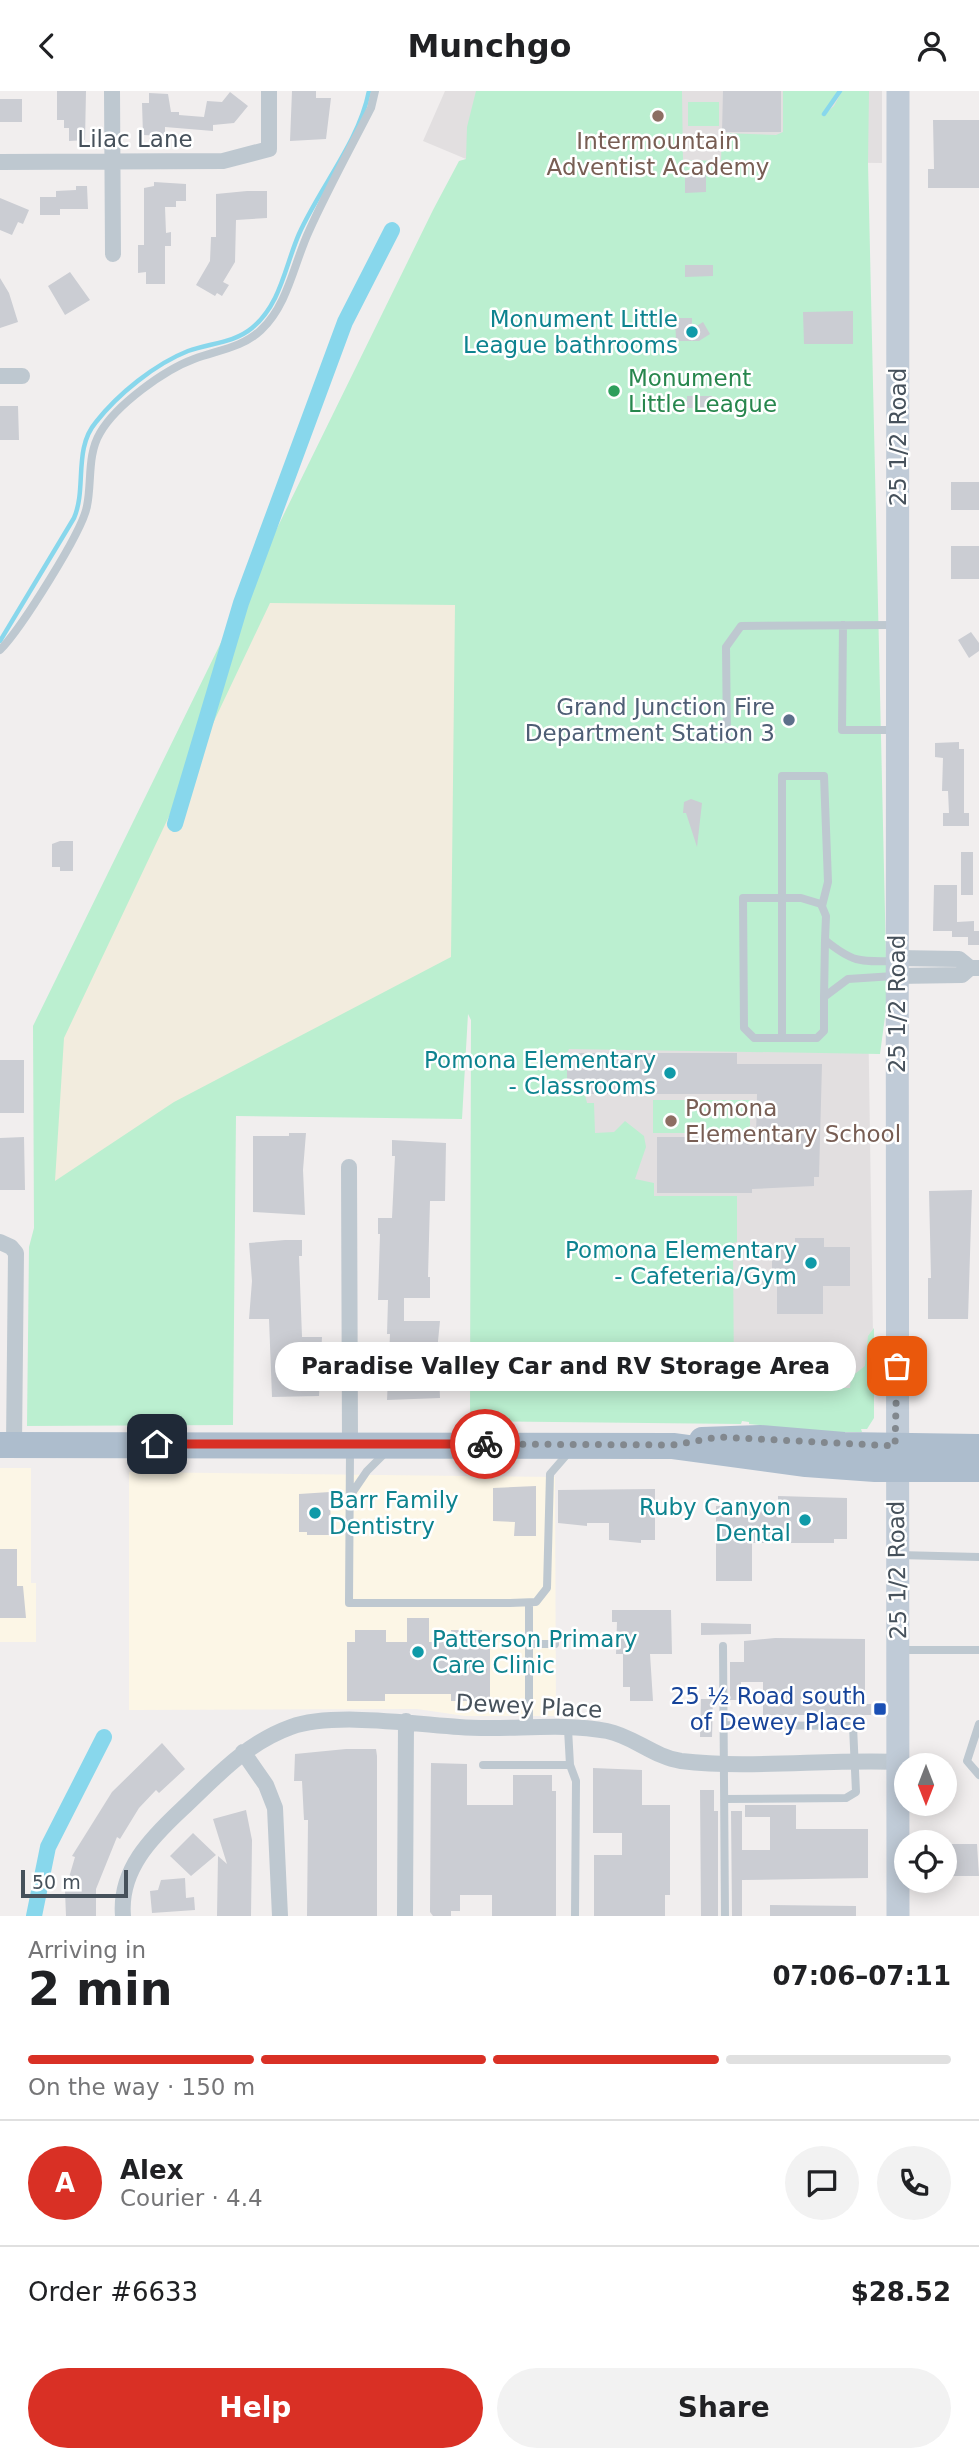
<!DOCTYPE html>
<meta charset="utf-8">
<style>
:root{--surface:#fff;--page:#f2f2f2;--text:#202124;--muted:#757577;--line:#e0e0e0;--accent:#d93025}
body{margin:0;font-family:"DejaVu Sans",sans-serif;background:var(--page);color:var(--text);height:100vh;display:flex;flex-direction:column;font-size:26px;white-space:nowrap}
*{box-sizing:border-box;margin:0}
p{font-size:23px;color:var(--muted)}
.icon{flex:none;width:38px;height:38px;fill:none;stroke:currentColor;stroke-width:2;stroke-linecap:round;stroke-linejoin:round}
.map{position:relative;height:1825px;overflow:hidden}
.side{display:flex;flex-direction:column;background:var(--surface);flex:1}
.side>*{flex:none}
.needle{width:46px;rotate:180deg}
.buttons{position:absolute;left:894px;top:1662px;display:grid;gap:14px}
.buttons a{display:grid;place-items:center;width:63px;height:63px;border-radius:50%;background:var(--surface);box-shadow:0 4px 18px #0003;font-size:35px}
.scale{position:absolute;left:21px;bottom:18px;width:107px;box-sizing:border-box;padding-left:7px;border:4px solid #46515b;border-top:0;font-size:19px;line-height:24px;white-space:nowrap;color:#46515b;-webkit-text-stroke:5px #fff;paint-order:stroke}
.pin{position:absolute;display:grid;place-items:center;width:60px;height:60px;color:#fff;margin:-30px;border-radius:14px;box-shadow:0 4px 10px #0006}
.courier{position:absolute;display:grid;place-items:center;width:70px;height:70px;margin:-35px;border:5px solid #d93025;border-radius:50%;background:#fff;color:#222;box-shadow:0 2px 9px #0007}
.bubble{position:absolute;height:49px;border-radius:24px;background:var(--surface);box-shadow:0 4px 18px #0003;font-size:23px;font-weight:800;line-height:49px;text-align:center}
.overview em{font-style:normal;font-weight:800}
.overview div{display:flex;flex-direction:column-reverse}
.overview{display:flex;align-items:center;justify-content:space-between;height:119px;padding:0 28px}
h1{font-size:46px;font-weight:800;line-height:52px}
.bar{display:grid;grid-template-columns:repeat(4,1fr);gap:10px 7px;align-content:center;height:84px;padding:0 28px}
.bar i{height:9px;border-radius:5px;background:var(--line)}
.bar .on{background:var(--accent)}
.bar p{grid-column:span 4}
.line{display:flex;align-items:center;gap:18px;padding:0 28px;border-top:2px solid var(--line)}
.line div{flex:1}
.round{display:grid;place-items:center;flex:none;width:74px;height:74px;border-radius:37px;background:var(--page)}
.button{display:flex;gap:14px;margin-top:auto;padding:14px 28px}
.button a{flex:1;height:80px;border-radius:42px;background:var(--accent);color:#fff;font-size:28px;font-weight:800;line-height:80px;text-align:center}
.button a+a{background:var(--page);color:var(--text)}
header{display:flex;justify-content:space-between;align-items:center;height:91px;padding:0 28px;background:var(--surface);font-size:32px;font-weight:800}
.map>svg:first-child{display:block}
.commercial{fill:#fcf6e6}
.education{fill:#e2dfe0}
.green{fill:#bbefd0}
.sand{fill:#f2ecde}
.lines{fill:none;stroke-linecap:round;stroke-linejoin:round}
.stream{stroke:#88d7ec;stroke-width:4.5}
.canal{stroke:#88d7ec;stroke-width:16}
.building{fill:#cbcdd3}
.lane{stroke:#bec8d0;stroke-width:8}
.street{stroke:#bec8d0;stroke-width:16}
.secondary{stroke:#c0cbd7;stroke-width:23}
.primary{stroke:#adbdcd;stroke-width:26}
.done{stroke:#82888e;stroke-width:7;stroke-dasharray:0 12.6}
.route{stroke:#d93025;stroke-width:9}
.education-dot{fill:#8d6e63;stroke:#fff;stroke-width:2.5}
.culture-dot{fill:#0f9aa8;stroke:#fff;stroke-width:2.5}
.leisure-dot{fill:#2e9e5b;stroke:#fff;stroke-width:2.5}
.service-dot{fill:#5c6f8a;stroke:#fff;stroke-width:2.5}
.transit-dot{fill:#1a4fb4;stroke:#fff;stroke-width:2.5}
.labels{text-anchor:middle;stroke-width:5;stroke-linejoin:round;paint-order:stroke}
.street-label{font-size:23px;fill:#46515b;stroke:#fff}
.education-label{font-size:23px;fill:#785e54;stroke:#fff}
.culture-label{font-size:23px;fill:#0d838f;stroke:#fff;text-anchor:end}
.leisure-label{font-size:23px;fill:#27864d;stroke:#fff;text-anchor:start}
.service-label{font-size:23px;fill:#4e5e75;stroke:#fff;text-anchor:end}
.transit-label{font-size:23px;fill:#164399;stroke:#fff;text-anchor:end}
</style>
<header><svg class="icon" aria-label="back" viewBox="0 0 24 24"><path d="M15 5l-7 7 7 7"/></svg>Munchgo<svg class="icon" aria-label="person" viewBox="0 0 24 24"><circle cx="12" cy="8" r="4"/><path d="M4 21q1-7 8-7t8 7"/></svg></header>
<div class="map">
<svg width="979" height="1825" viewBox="0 0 979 1825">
<rect width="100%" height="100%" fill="#f1eeee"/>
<path class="commercial" d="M0,1377H31V1492H36V1551H0Z
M129,1381L555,1386L556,1625H465L417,1618L129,1619Z"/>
<path class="education" d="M445,0H882V72L466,68L423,50Z
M474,911L868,914L874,1311L470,1313Z"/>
<path class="green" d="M476,0H682L683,69L721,70L722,42L776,44L783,41V0H839L824,24L834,15L842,0H869L868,72L887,911L880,963L569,958L567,962V1003H585L587,1012H594L595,1042L614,1041L625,1030L644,1045L646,1056L635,1088L654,1092V1105H737V1151L733,1152L734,1296L769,1297L770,1287L779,1286L782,1297H850L851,1286L865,1275L868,1245L874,1237V1327L867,1338H861L862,1341H823L749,1333V1331L742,1330L741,1333L470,1330L471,929L468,923L462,1028L236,1025L233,1334L27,1335L29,1156L34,1137L33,935L433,119L459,70L466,68L467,36Z
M719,11V35H688V11Z
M653,1009H750V1042H653Z"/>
<path class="sand" d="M270,512L455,514L451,866L174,1011L55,1090L64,947Z"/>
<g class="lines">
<path class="stream" d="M824,23L840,0
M0,550L74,427C87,397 73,358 96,331C118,303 155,273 188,260C210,252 234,252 252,237C281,213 285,175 299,143C320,96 359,51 369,0"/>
<path class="canal" d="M175,733L241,512L345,231L392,139
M34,1825L48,1756L104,1646"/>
</g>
<path class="building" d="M57,0H86L85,49L69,50V37H64V29H57Z
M292,0H316V7H331L326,48L290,50Z
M723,0H781V41H722Z
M230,1L248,15L234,32L213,34V40L165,36V45L143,44L142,12H149V2L168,3L171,21H179V24L204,26L207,10L222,11Z
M0,8H22V31H0Z
M933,29H979V97H928V78H934Z
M685,84H706V101L685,102Z
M154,91L186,93V110H176V116H165L166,142L171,141V155H165V193H146V181L138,182V154H144V97L154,95Z
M76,95H87L88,118H60V124H40V106H56V100L76,99Z
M247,100H267V127L236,129L235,171L223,191L229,194L222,205L217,202L215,205L196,194L210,170L211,146H216V103Z
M0,107L29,119L23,133L18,131L12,144L0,139Z
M685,174H713V185L685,186Z
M70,181L90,209L65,224L48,195Z
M0,187L9,202L18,231L0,237Z
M853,220V253H804L803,221Z
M675,227H692V238L703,231L710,243L699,250H672L676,248Z
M687,305H712V317H687Z
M0,315H18L19,349H0Z
M951,391H979V419H951Z
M951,455H979V488H951Z
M971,541L979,552V560L969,567L958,549Z
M959,651V658H964V722H969V735H943V722H949L948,700H942L943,667L935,666V652Z
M691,708L702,712L697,756L686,722H683L684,711Z
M60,750H73V780H60V776H52V753Z
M961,761H973V804H961Z
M934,794H957V831L974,830V840H979V854H968V846H952V840H933Z
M567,962H737V973H822L819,1086H814V1095L752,1098V1102H657V1046H756L757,1003H567Z
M0,969H24V1022H0Z
M289,1042H306L303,1079L305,1124L253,1121V1045H289Z
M24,1046L25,1099H0V1047Z
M392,1049L446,1052L445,1110H430L428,1186H430V1207H404V1230H440L438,1250L440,1307L387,1309L390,1243H387L388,1209H378L380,1143H378V1127H392L395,1065H392Z
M972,1099L968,1228H928V1187H931L929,1100Z
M795,1147H824V1156H850V1195H823V1223H777V1188H772V1156H795Z
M285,1149H302V1165H299L302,1246H322L319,1305L272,1306L269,1228H249L252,1190L249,1152Z
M536,1395V1445H514L515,1431L493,1430V1397Z
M655,1398V1449H641V1452L609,1449V1432H587V1435L558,1432V1399Z
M330,1401L331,1444H307V1441H299V1403Z
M778,1405L847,1407V1448H834V1452H752V1490H716V1415L778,1416Z
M0,1458H17V1495H23L26,1527H0Z
M612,1519H671L672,1563H650L653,1610H630V1596H623V1563H616L617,1531H612Z
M407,1527H429V1551H451V1539H482V1551H490V1610H451V1603H385V1610H347V1551H355V1539H386V1551H407Z
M701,1532L751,1533V1543L701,1544Z
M775,1547L865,1548V1613H871V1624H763V1591H741V1609H730V1571H744V1550Z
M701,1608H713L712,1646H700Z
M162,1652L185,1678L159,1702L156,1699L139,1717L120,1748L117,1746L96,1798V1825H66L65,1800L75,1766L72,1765L112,1701Z
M346,1658H376L377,1665V1825H307L308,1729H304L302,1690H294L295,1663Z
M431,1672L467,1673V1714H513V1684H552V1700H556V1825H492V1804H460V1820H451V1825H433L430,1821Z
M593,1677L642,1679V1714H670V1804H665V1825H594V1764H622V1742H593Z
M700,1699H714V1720H718V1825H701Z
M745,1714H796V1738H868V1787L742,1789V1825H732L731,1720H742V1759H770V1726H745Z
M246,1719L252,1749L251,1825H217L218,1765L227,1773L213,1728Z
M193,1742L216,1764L191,1785L170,1765Z
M947,1753H977L979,1785H945Z
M185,1787L186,1807L194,1806L195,1819L152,1822L150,1800L158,1799L161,1789Z
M770,1814L856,1815V1825H770Z"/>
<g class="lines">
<path class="lane" d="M843,534L842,639H894
M0,559C20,539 83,440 87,415C92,391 87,364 100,342C116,314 164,279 194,268C218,259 242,257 261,239C288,214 294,172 309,140C328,98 350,58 371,17L375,0
M727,648L726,556L741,535L894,534
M893,870C859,871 852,871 825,849L826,825L821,813L801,807H743L744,937L754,947H817L824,940V906L848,888L894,885
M824,906L825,849
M782,947V685H824L828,791L822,815
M350,1360L349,1512H510L536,1511L547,1497L550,1383L570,1360
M350,1405L367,1380L385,1362
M898,1464L979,1466
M529,1553H555
M723,1555L725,1825
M901,1559H979
M979,1633L967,1670L979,1684
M723,1634L853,1635L856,1701L846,1707L724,1708
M529,1637V1512
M568,1638L570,1674L576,1690L575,1825
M483,1674H570"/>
<path class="street" d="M112,0L113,163
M0,71L223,70L269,58V0
M0,285H22
M896,867L959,868L970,877H979
M896,885L962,884L970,877
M349,1076L350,1353
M0,1151L11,1156L16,1162L14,1354
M243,1661L266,1694L275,1717L280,1825
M123,1825C119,1779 151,1747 182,1718C215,1687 246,1652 291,1636C332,1621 414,1633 459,1636C508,1640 559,1631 607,1640C633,1645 654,1666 681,1670C748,1678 828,1668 898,1671
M405,1825L406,1630"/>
<path class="secondary" d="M898,1825C897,1217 897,608 898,0"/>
<path class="primary" d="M702,1349L760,1347L844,1354L979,1356
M0,1354L673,1355L806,1373L875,1378H979"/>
</g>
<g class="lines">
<path class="done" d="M485,1353L673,1354L719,1346L895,1355L897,1275"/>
<path class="route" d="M157,1353H485"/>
</g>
<g class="education-dot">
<circle cx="658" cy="25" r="7"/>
<circle cx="671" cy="1030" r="7"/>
</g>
<g class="culture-dot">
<circle cx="692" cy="241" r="7"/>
<circle cx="670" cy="982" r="7"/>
<circle cx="811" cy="1172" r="7"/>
<circle cx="315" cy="1422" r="7"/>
<circle cx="805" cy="1429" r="7"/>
<circle cx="418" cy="1561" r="7"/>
</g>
<circle class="leisure-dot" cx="614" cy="300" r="7"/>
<circle class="service-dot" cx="789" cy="629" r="7"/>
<rect class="transit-dot" x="873" y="1611" width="14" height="14" rx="3.5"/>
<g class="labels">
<g class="street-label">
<text x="135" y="56">Lilac Lane</text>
<text transform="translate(898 346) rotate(-90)" y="8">25 1/2 Road</text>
<text transform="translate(897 913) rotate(-90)" y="8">25 1/2 Road</text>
<text transform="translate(897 1479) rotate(-91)" y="8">25 1/2 Road</text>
<text transform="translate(529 1615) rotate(3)" y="8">Dewey Place</text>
</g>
<g class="education-label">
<text x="658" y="58">Intermountain<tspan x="658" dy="26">Adventist Academy</tspan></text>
<text x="685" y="1025" text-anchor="start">Pomona<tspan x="685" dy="26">Elementary School</tspan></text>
</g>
<g class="culture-label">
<text x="678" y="236">Monument Little<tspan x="678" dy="26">League bathrooms</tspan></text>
<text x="656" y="977">Pomona Elementary<tspan x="656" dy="26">- Classrooms</tspan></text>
<text x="797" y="1167">Pomona Elementary<tspan x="797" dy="26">- Cafeteria/Gym</tspan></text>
<text x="329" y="1417" text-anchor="start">Barr Family<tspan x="329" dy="26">Dentistry</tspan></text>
<text x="791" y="1424">Ruby Canyon<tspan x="791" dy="26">Dental</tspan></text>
<text x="432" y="1556" text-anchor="start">Patterson Primary<tspan x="432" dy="26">Care Clinic</tspan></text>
</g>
<g class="leisure-label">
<text x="628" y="295">Monument<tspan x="628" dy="26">Little League</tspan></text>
</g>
<g class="service-label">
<text x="775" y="624">Grand Junction Fire<tspan x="775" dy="26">Department Station 3</tspan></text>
</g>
<g class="transit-label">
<text x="866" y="1613">25 ½ Road south<tspan x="866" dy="26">of Dewey Place</tspan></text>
</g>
</g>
</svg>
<div class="buttons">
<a><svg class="needle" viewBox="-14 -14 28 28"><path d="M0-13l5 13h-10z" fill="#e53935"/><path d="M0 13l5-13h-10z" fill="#757577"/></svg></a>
<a><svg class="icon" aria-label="locate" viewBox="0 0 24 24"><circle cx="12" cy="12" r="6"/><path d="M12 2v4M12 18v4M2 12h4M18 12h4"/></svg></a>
</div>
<div class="scale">50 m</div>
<div class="pin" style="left:897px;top:1275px;background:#ea580c"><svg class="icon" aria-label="bag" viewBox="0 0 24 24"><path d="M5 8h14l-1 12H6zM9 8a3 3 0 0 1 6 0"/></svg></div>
<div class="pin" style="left:157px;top:1353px;background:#1f2937"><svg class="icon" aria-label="home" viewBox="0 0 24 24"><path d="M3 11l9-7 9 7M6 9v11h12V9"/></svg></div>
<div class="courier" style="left:485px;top:1353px"><svg class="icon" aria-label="bike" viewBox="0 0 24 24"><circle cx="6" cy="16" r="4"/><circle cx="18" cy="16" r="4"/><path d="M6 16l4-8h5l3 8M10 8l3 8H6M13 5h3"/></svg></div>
<div class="bubble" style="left:275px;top:1251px;width:581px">Paradise Valley Car and RV Storage Area</div>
</div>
<section class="side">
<div class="overview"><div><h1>2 min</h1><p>Arriving in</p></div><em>07:06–07:11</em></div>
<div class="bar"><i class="on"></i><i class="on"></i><i class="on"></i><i></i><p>On the way · 150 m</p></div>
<div class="line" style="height:126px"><b class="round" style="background:var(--accent);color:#fff">A</b><div><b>Alex</b><p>Courier · 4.4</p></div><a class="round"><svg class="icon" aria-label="chat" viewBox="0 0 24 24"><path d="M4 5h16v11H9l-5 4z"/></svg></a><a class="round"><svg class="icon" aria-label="phone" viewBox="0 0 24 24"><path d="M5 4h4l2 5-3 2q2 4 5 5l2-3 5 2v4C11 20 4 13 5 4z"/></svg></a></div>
<div class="line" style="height:91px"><div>Order #6633</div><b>$28.52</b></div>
<div class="button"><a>Help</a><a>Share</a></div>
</section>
